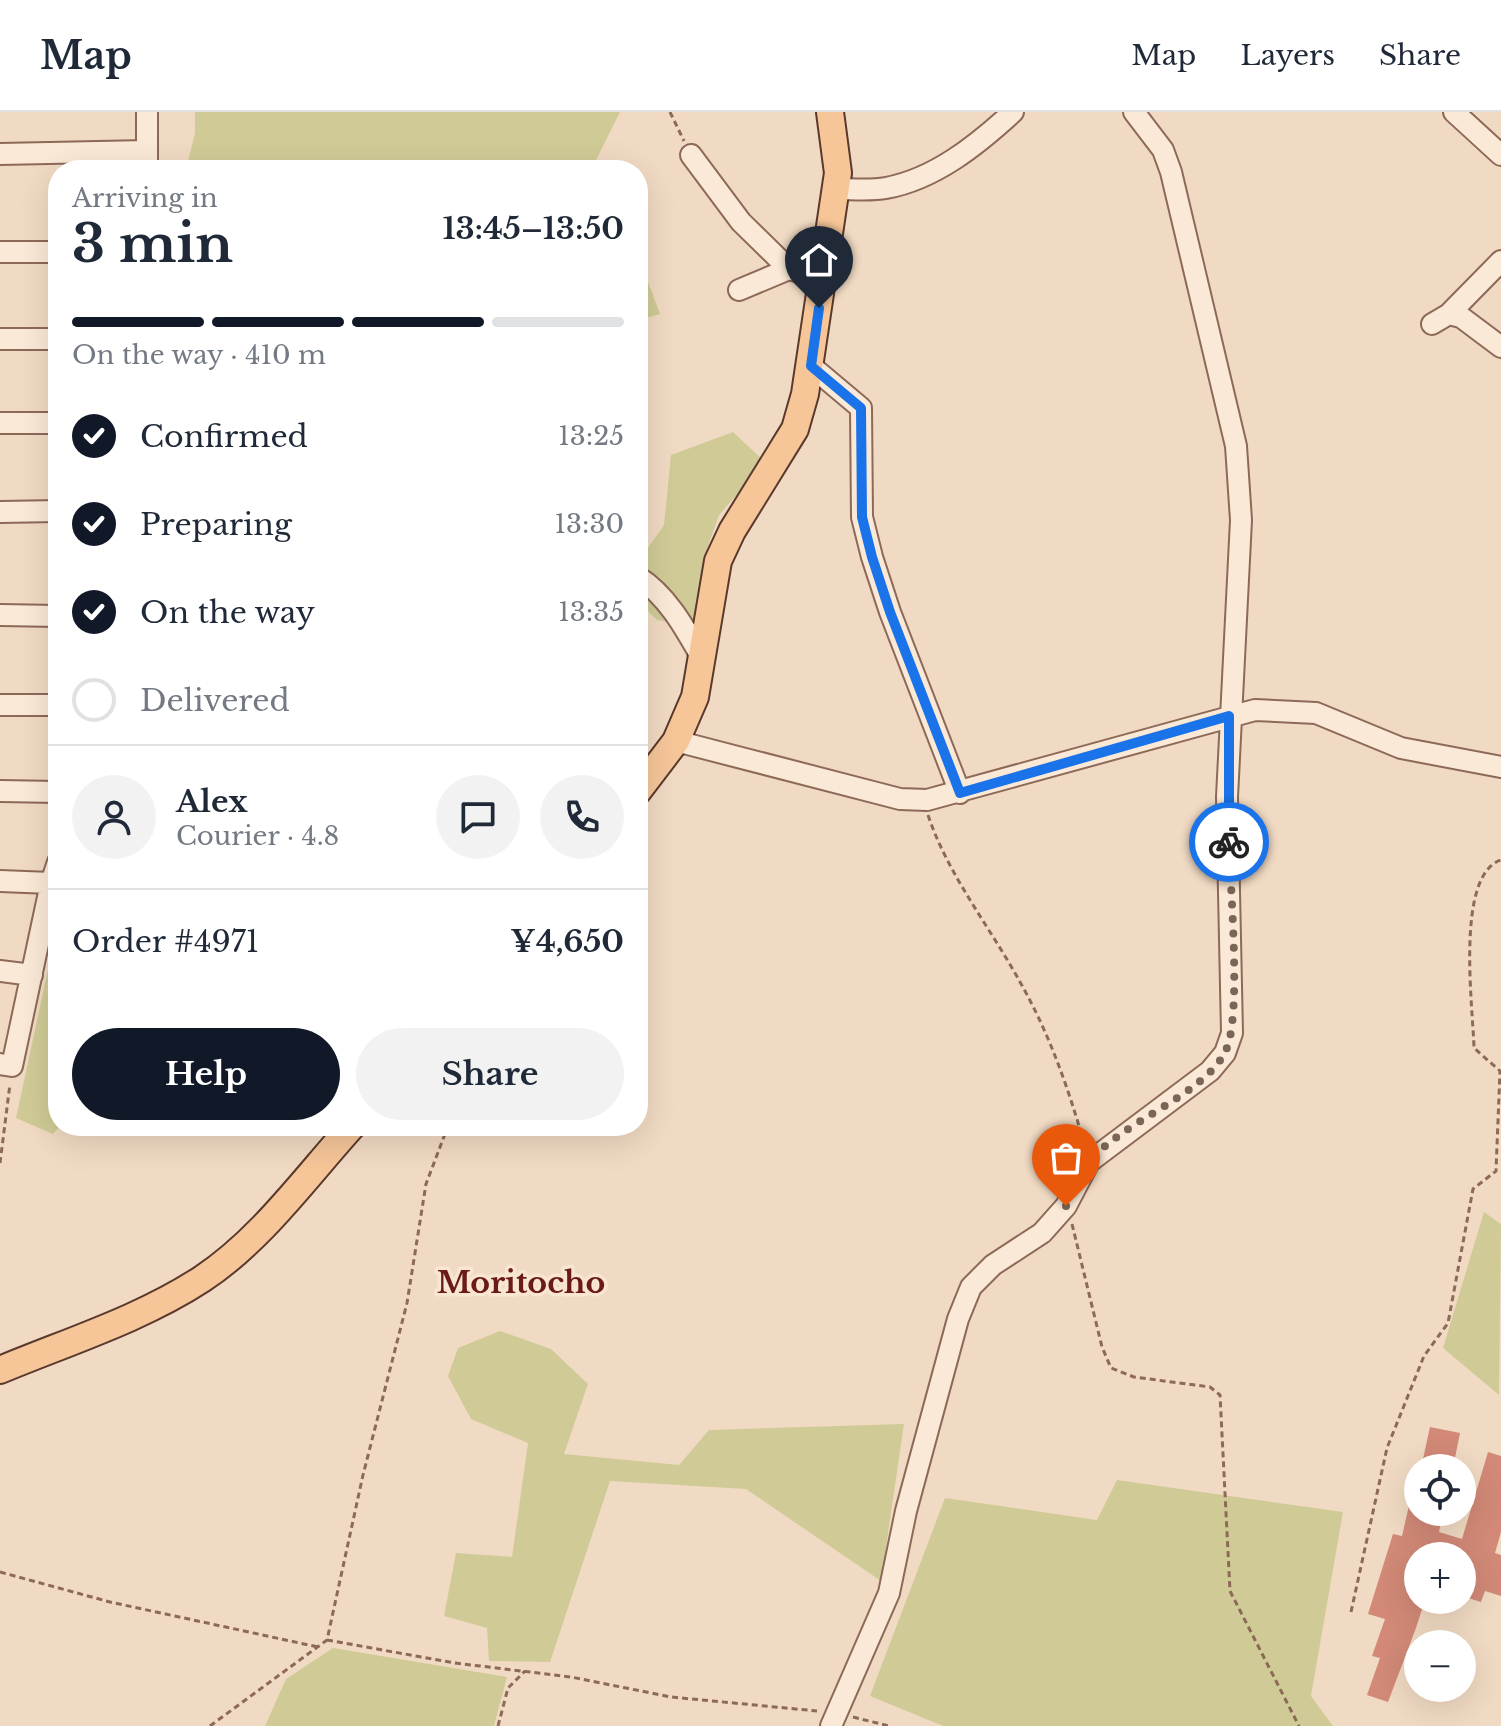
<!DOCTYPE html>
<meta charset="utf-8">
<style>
:root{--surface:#fff;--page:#f2f2f3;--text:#1f2937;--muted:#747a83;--line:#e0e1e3;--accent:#111827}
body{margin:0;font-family:"Libre Baskerville",serif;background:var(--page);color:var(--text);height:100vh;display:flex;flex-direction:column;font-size:30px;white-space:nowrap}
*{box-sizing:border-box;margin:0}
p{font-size:26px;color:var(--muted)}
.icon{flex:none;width:44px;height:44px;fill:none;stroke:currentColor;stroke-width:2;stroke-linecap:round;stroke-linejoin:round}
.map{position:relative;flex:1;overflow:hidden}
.side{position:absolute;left:48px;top:48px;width:600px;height:976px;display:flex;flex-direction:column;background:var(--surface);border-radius:32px;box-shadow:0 8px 32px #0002}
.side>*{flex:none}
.fabs{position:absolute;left:1404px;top:1342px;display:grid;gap:16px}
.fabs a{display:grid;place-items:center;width:72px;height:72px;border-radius:50%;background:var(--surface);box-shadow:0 8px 32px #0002;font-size:40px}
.pin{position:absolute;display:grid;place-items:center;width:68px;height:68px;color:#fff;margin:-82px -34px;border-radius:50% 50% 50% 0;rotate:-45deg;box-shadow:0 0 8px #0007}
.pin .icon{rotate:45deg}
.courier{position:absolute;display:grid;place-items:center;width:80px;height:80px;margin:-40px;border:6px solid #1a73e8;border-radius:50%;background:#fff;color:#222;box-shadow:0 2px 10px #0007}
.head em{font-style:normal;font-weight:700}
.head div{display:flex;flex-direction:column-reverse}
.head{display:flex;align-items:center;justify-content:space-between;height:136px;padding:0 24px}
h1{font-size:52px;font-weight:700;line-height:60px}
.bar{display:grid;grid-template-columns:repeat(4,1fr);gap:12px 8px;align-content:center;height:96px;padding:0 24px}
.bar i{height:10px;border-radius:6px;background:var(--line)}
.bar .on{background:var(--accent)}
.bar p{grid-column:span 4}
.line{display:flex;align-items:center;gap:20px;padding:0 24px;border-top:2px solid var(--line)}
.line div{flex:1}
.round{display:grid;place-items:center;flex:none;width:84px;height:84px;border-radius:42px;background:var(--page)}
ol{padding:0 24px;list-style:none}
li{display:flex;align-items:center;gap:24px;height:88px}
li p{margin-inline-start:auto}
li .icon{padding:8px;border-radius:50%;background:var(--accent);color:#fff;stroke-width:4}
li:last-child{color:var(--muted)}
li i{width:44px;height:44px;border:4px solid var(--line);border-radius:50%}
.action{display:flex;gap:16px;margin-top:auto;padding:16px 24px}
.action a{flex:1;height:92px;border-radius:48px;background:var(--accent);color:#fff;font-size:32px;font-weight:700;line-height:92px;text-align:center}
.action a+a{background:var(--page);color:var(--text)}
header{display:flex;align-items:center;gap:48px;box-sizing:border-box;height:112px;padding:0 40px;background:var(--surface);border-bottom:2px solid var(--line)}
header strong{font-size:38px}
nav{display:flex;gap:44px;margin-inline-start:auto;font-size:28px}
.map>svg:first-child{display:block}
.green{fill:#d0cb96}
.building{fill:#d28977}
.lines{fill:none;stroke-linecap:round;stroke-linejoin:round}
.minor-casing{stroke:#8d6958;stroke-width:24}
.major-casing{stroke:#5a392d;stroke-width:30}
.path{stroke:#8d6958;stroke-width:3;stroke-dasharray:6 4;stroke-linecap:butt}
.minor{stroke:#fbe9d7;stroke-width:20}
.major{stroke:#f6c699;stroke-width:26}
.done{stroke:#7b6557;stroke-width:8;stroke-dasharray:0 14.4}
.route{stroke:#1a73e8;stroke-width:10}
.labels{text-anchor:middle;stroke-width:7;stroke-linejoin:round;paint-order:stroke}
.quarter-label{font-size:30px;font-weight:bold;fill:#6b1a1a;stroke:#f8e6d3}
</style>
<header>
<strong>Map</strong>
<nav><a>Map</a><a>Layers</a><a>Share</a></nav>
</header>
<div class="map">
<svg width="1501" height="1614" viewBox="0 0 1501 1614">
<rect width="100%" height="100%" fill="#f1dac3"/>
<path class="green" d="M195,0H620L591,58H186L195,21Z
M638,143L660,202L638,208Z
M733,320L765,350L719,403L704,445L692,514L657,508L638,489V450L664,413L671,343Z
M58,811L60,1014L53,1022L16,1006Z
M1484,1100L1501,1112L1499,1283L1443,1236Z
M500,1219L551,1237L588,1272L564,1342L679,1353L709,1318L904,1312L881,1469L746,1377L610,1369L550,1550L489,1549L487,1516L444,1504L456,1441L512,1445L528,1331L471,1307L448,1264L458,1236Z
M1117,1368L1343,1400L1311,1584L1333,1614H943L870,1584L945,1386L1097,1408Z
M333,1536L507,1565L494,1614H265L286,1567Z"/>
<path class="building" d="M1430,1315L1460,1321L1453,1356H1421Z
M1488,1340L1501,1344V1420L1495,1441L1501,1443V1484L1485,1479L1481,1490L1462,1484V1444H1418V1488H1425L1416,1516L1388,1590L1367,1583L1380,1546L1372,1544L1385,1507L1368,1502L1393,1422L1402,1424L1413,1376L1418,1377V1400H1443L1439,1420L1462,1427Z"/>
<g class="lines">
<g class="minor-casing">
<path id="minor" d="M147,0V58
M1454,0L1501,43
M0,42L147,39
M691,43L741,110L789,157L823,167
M836,77C852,77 870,79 886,76C935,67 977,33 1013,0
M0,140H58
M739,178L789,157
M1449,202L1461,205L1501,235
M1432,212L1449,202L1501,149
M0,227H58
M811,254L861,296L862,405L872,445L890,500L960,681
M0,311H58
M0,400L58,399
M638,465C668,484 686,518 703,548
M0,503L58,504
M0,593H58
M676,629L900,687L927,688L1255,598L1316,601L1401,636L1501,655
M0,679L58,680
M0,769L51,771
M0,859L32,863
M0,952L12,954L51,771L58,750
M831,1614L889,1481L906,1399L958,1207L971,1175L993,1153L1042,1121L1066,1094L1089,1050L1210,959L1225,941L1232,921L1227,685L1241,408L1236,334L1171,60L1163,38L1134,0"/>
</g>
<g class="major-casing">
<path id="major" d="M638,679L676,629L695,585L718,449L732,419L795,317L805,282L838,61L830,0
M0,1258C67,1230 141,1207 202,1167C261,1128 305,1066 352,1014"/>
</g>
<path class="path" d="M670,0L684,29
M928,703C948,763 990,815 1020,870C1049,921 1068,975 1084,1031
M0,1051L10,972
M1072,1112L1102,1235L1111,1256L1134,1265L1210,1275L1220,1283L1230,1479L1299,1614
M0,1460L110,1490L318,1535
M1351,1500L1387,1336L1424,1244L1448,1211L1473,1077L1496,1059L1500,959L1474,936C1473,895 1455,763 1501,748
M327,1528L455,1551L571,1565L671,1585L817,1599
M853,1605L889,1614
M210,1614L327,1528L363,1363L407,1191L426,1072L448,1014
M498,1614L508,1576L525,1559"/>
<use href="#minor" class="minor"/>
<use href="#major" class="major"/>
</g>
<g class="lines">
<path class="done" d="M1066,1094C1073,1080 1080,1063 1089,1051C1118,1011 1206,983 1226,938C1242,903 1230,775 1229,730"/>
<path class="route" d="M819,196L811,254L861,296L862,405L872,445L890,500L960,681L1229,604V730"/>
</g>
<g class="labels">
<g class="quarter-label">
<text x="521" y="1181">Moritocho</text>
</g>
</g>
</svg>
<div class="fabs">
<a><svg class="icon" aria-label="locate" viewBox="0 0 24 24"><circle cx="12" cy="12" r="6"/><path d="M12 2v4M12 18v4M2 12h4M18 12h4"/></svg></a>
<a>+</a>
<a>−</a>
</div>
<div class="pin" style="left:1066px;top:1094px;background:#ea580c"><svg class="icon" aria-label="bag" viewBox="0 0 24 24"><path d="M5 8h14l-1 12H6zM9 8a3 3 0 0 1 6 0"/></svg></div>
<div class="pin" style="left:819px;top:196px;background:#1f2937"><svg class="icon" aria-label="home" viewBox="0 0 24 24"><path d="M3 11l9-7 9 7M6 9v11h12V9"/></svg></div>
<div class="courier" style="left:1229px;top:730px"><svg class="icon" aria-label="bike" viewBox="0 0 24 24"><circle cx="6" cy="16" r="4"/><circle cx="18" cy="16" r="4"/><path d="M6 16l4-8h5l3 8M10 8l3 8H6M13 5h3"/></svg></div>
<section class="side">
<div class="head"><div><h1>3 min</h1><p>Arriving in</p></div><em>13:45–13:50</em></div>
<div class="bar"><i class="on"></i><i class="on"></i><i class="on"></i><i></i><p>On the way · 410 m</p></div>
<ol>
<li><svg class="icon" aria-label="check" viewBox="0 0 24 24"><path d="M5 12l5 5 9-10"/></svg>Confirmed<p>13:25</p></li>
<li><svg class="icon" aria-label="check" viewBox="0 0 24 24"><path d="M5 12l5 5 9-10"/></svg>Preparing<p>13:30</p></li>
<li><svg class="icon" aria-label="check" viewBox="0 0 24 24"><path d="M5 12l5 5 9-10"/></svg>On the way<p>13:35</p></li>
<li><i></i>Delivered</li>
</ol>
<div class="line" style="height:144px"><a class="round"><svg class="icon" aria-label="person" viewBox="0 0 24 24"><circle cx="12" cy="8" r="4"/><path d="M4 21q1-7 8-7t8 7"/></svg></a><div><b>Alex</b><p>Courier · 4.8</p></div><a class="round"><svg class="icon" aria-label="chat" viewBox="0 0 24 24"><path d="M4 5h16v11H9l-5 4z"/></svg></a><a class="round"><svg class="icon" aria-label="phone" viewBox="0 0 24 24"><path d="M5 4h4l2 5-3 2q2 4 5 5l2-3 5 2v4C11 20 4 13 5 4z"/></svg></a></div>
<div class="line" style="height:104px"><div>Order #4971</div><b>¥4,650</b></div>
<div class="action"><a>Help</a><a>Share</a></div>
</section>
</div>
